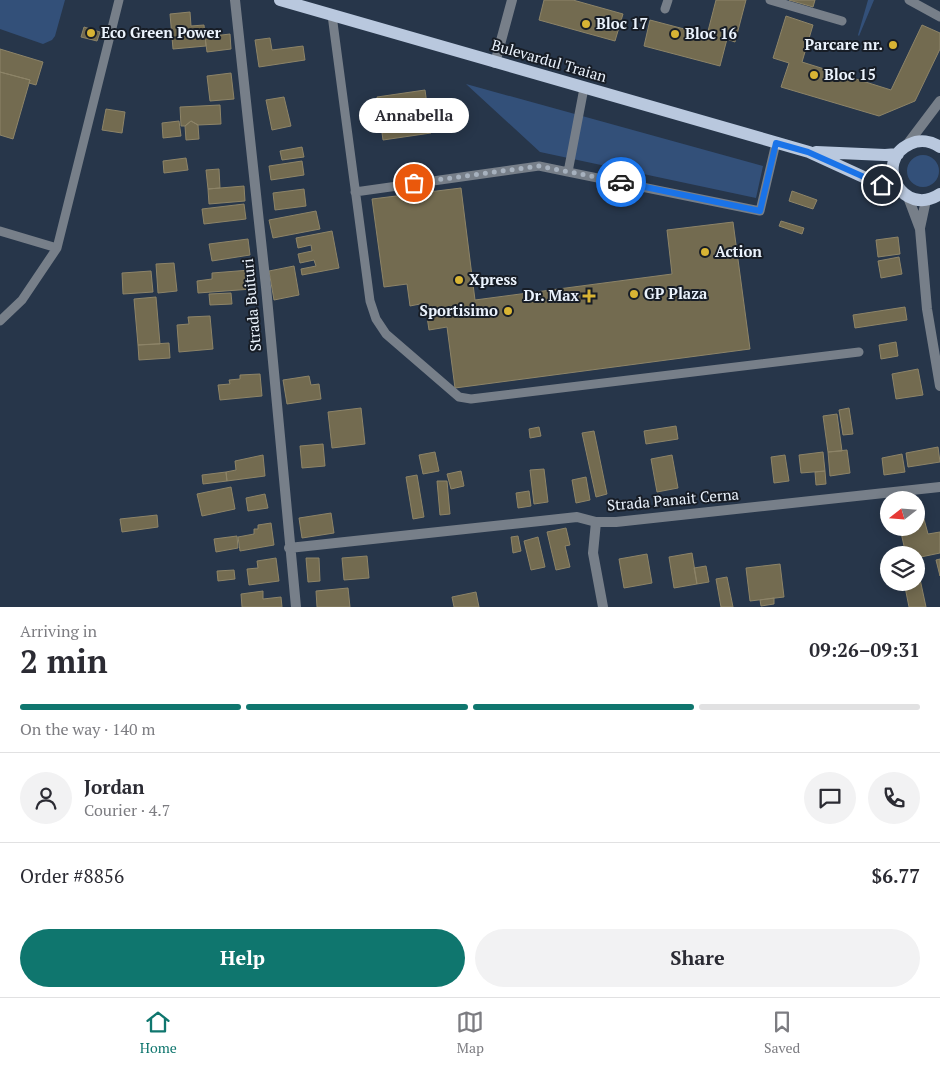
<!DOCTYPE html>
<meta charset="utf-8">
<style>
:root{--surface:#fff;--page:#f2f2f3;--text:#2b2b33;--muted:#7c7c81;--line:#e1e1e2;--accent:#0f766e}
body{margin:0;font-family:"PT Serif",serif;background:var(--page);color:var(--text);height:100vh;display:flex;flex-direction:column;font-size:19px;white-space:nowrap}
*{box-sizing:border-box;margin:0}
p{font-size:16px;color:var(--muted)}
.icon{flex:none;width:28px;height:28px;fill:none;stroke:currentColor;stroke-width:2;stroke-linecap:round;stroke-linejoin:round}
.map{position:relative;height:607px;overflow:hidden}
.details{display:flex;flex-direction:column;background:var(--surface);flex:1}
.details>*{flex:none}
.needle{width:32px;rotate:253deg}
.buttons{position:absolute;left:880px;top:491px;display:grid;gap:10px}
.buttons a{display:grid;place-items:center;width:45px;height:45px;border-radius:50%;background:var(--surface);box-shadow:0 2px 12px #0003;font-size:25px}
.pin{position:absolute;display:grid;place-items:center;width:42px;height:42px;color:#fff;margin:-21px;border:2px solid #fff;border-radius:50%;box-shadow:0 1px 5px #0007}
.courier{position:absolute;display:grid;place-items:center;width:50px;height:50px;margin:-25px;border:4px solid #1a73e8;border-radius:50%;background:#fff;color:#222;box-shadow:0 1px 6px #0007}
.bubble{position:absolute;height:35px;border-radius:18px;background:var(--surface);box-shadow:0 2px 12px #0003;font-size:16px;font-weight:700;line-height:35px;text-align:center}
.overview em{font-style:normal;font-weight:700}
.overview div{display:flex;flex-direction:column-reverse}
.overview{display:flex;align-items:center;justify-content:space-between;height:85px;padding:0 20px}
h1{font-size:32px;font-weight:700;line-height:38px}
.bar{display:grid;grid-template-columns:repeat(4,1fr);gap:8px 5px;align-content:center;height:60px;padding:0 20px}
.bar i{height:6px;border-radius:4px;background:var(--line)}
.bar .active{background:var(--accent)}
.bar p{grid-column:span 4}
.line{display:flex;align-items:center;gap:12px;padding:0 20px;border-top:1px solid var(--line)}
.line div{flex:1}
.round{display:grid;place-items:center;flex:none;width:52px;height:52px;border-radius:26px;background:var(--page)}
.primary-button{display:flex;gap:10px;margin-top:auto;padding:10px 20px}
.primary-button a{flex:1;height:58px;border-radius:30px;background:var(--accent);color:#fff;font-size:20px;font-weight:700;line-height:58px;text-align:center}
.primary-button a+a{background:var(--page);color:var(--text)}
.dock{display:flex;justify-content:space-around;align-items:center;height:70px;border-top:1px solid var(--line);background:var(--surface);font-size:14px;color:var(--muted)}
.dock a{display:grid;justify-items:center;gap:2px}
.dock .active{color:var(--accent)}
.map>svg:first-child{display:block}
.green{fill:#335079}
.building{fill:#736b50;stroke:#8d8468}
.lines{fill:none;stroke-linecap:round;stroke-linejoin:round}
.lane{stroke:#777f89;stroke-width:9}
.street{stroke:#777f89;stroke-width:10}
.primary{stroke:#b9c8de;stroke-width:12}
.done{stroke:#a6b1be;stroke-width:5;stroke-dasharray:0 9}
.route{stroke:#1a73e8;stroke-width:6}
.poi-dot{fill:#d8b434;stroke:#171d26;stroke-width:2}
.labels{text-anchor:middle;stroke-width:4;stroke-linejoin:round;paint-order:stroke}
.poi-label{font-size:15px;font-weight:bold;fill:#ebf3fd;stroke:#171d26;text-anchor:start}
.street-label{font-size:15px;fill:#ebf3fd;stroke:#171d26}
</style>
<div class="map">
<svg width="940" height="607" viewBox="0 0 940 607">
<rect width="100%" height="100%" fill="#27364a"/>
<path class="green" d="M0,0H65L55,36L52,40L43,44L0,29Z
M868,0H874L859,36L858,35Z
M466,84L763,166L756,198L540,152Z
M907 171a16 16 0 1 1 32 0a16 16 0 1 1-32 0Z"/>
<path class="building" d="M544,0H573L623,14L615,41L539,20Z
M716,0H746L735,42L727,39L720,66L644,46L650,20L707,35Z
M789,0H815L813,7Z
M190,12L191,26L204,25L206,46L173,49L170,14Z
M786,16L813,25L802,62L891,90L922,25L940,33V49L915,101L879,116L781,87L789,63L773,58Z
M84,27L100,32L97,41L81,37Z
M230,34L231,49L207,52L205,37Z
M270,38L272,50L303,46L305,60L259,67L255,40Z
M0,49L43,62L36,85L29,83L30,80L0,72Z
M0,72L30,80L13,139L0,135Z
M231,73L234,99L210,101L207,76Z
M425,90L431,133L383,140L377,97Z
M284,97L291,126L272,130L266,100Z
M220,105L221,124L198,125L191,121L185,126H181L180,107Z
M106,109L125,112L122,133L102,130Z
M179,121L181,136L163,138L162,123Z
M191,121L198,125L199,139L186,140L185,126Z
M302,147L304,157L282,160L280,151Z
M186,158L188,170L164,173L163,161Z
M302,161L304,175L271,180L269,166Z
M219,169L220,188L208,189L206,170Z
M244,186L245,201L209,204L208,189Z
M461,188L475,300L672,274L667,230L733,222L750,349L455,388L447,327L429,330L425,303L410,306L407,284L384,287L372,199Z
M304,189L306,206L275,210L273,193Z
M792,191L817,200L813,209L789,201Z
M244,204L246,219L204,224L202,209Z
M316,211L320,229L273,238L269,220Z
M781,221L804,228L802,234L779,226Z
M332,231L339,268L302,275L301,269L316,266L314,260L300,263L298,254L312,251L311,245L298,248L296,238Z
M898,237L900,254L878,257L876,240Z
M248,239L250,255L212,261L209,244Z
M899,257L902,274L881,278L878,261Z
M174,263L177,291L158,293L156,264Z
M294,266L299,295L274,300L269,271Z
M250,270L252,289L198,293L197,281L212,279V273Z
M151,271L153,292L123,294L122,273Z
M231,293L232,304L210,305L209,294Z
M156,297L160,344L138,345L134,299Z
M905,307L907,320L855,328L853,315Z
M210,316L213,349L179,352L177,325L189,324L188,317Z
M896,342L898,356L881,359L879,345Z
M169,343L170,358L139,360L138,345Z
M918,369L923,395L896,399L892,374Z
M260,374L262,396L220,400L218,385L230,384L229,380L240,379V375Z
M309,376L311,385L319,384L321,399L287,404L283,380Z
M361,408L365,444L332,448L328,412Z
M849,408L853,434L843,435L839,410Z
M837,414L842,451L828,452L823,416Z
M676,426L678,439L646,444L644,431Z
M539,427L541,436L530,438L529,429Z
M594,431L607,494L596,497L582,433Z
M323,444L325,466L302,468L300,446Z
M938,447L940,462L908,467L906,453Z
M847,450L850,473L830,476L828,452Z
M435,452L439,471L423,474L419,455Z
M823,452L825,471L801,473L799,455Z
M902,454L905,472L884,475L882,458Z
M263,455L265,476L227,481L226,472L236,470L235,461Z
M672,455L678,488L657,492L651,459Z
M785,455L789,481L774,483L771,457Z
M544,469L548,502L534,504L530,470Z
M461,471L464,486L451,489L447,474Z
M825,471L826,484L816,485L815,472Z
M226,472L227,481L203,484L202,475Z
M417,475L424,517L413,519L406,477Z
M586,477L590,500L576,503L572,480Z
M437,481H447L450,514L440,515Z
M231,487L235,509L202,516L197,494Z
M529,491L531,506L518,508L516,493Z
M265,494L268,508L248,511L246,498Z
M331,513L334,533L302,538L299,518Z
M157,515L158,527L122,532L120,519Z
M924,519L928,534L940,532V553L916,558V555H906L900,528H916V520Z
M271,523L274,545L240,551L238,537L254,534V529H258V525Z
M566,528L570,545L565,546L570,567L556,570L547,532Z
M237,536L238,548L216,552L214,539Z
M518,536L521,551L513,553L511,537Z
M538,537L545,567L531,570L524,541Z
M692,553L697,584L674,588L669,557Z
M647,554L652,583L624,588L619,559Z
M367,556L369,578L344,580L342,558Z
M276,558L279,581L249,585L247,569L258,568L257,561Z
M306,558H319L320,581L308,582Z
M940,559V576L936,560Z
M780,564L784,597L750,601L746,568Z
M706,566L709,582L697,584L694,568Z
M234,570L235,579L218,581L217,571Z
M727,577L733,607H721L716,579Z
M916,579H920L926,607H909L904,582H916Z
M348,588L350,607H317L316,591Z
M263,591V599L281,597L282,607H242L241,594Z
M476,592L479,607H454L452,597Z
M774,598V604L761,606L760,600Z"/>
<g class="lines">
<path class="lane" d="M770,0L842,21
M909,0L940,17
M665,9L668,0
M332,15L370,301L376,319L386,334L459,397L471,399L859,352
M568,172L760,211L776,143
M355,192L539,166L568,172L584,88
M0,231L57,248
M0,321L22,300L57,248L119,0"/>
<path class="street" d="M235,0L266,287L296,607
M495,63L512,0
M906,146L940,101
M908,197L920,229L927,309L940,386
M920,228L926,200
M596,522L593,553L603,607
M289,548L577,517L596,522H616L940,487"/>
<path class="primary" d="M280,0L809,152L881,185L901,191
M940,147C931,141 920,139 910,144C872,161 903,219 940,194
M816,152L885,155L898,154"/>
</g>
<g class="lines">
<path class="done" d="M414,183L539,166L621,182"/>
<path class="route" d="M621,182L760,211L776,143L808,152L882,185"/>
</g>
<g class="poi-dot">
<circle cx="586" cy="24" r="5"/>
<circle cx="91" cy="33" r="5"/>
<circle cx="675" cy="34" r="5"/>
<circle cx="893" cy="45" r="5"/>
<circle cx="814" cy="75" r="5"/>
<circle cx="705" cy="252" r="5"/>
<circle cx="459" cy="280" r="5"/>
<circle cx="634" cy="294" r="5"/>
<path d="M586.5 288.5h5v5h5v5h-5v5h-5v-5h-5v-5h5z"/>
<circle cx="508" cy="311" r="5"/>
</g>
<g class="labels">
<g class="poi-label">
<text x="596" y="29">Bloc 17</text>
<text x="101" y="38">Eco Green Power</text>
<text x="685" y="39">Bloc 16</text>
<text x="883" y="50" text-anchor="end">Parcare nr.</text>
<text x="824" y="80">Bloc 15</text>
<text x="715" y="257">Action</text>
<text x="469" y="285">Xpress</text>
<text x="644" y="299">GP Plaza</text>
<text x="579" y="301" text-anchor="end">Dr. Max</text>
<text x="498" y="316" text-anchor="end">Sportisimo</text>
</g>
<g class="street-label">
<text transform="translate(549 61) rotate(16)" y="5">Bulevardul Traian</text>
<text transform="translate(252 305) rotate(-95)" y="5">Strada Buituri</text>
<text transform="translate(673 500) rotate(-5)" y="5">Strada Panait Cerna</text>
</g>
</g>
</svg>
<div class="buttons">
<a><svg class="needle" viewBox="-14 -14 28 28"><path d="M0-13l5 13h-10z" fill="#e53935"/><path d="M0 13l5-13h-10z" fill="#7c7c81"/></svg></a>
<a><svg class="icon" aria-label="layers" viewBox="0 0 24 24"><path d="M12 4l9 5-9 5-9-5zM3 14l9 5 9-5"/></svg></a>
</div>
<div class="pin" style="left:414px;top:183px;background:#ea580c"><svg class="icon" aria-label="bag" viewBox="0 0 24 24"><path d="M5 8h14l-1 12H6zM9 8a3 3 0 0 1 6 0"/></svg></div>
<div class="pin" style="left:882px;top:185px;background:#1f2937"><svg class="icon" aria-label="home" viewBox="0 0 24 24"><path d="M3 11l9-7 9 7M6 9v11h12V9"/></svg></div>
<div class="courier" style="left:621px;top:182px"><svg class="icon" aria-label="car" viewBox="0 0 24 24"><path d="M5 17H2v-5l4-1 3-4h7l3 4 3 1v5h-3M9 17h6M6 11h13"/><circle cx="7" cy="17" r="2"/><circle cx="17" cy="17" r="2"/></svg></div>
<div class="bubble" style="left:359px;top:98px;width:110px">Annabella</div>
</div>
<section class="details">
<div class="overview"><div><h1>2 min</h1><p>Arriving in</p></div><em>09:26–09:31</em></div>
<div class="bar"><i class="active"></i><i class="active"></i><i class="active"></i><i></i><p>On the way · 140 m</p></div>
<div class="line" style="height:90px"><a class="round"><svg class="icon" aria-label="person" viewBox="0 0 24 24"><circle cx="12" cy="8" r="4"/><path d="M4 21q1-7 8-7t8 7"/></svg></a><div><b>Jordan</b><p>Courier · 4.7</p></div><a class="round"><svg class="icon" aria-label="chat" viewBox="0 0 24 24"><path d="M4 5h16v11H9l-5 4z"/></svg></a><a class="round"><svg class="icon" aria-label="phone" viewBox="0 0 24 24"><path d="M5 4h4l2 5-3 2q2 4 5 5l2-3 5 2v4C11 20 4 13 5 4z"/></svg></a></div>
<div class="line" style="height:65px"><div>Order #8856</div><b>$6.77</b></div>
<div class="primary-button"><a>Help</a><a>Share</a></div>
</section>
<nav class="dock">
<a class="active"><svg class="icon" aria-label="home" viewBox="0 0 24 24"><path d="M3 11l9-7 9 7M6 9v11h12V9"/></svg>Home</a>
<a><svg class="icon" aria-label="map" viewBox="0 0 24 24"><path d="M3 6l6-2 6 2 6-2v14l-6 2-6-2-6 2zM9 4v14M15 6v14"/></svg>Map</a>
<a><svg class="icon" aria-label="saved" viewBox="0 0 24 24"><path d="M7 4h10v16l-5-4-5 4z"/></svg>Saved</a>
</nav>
